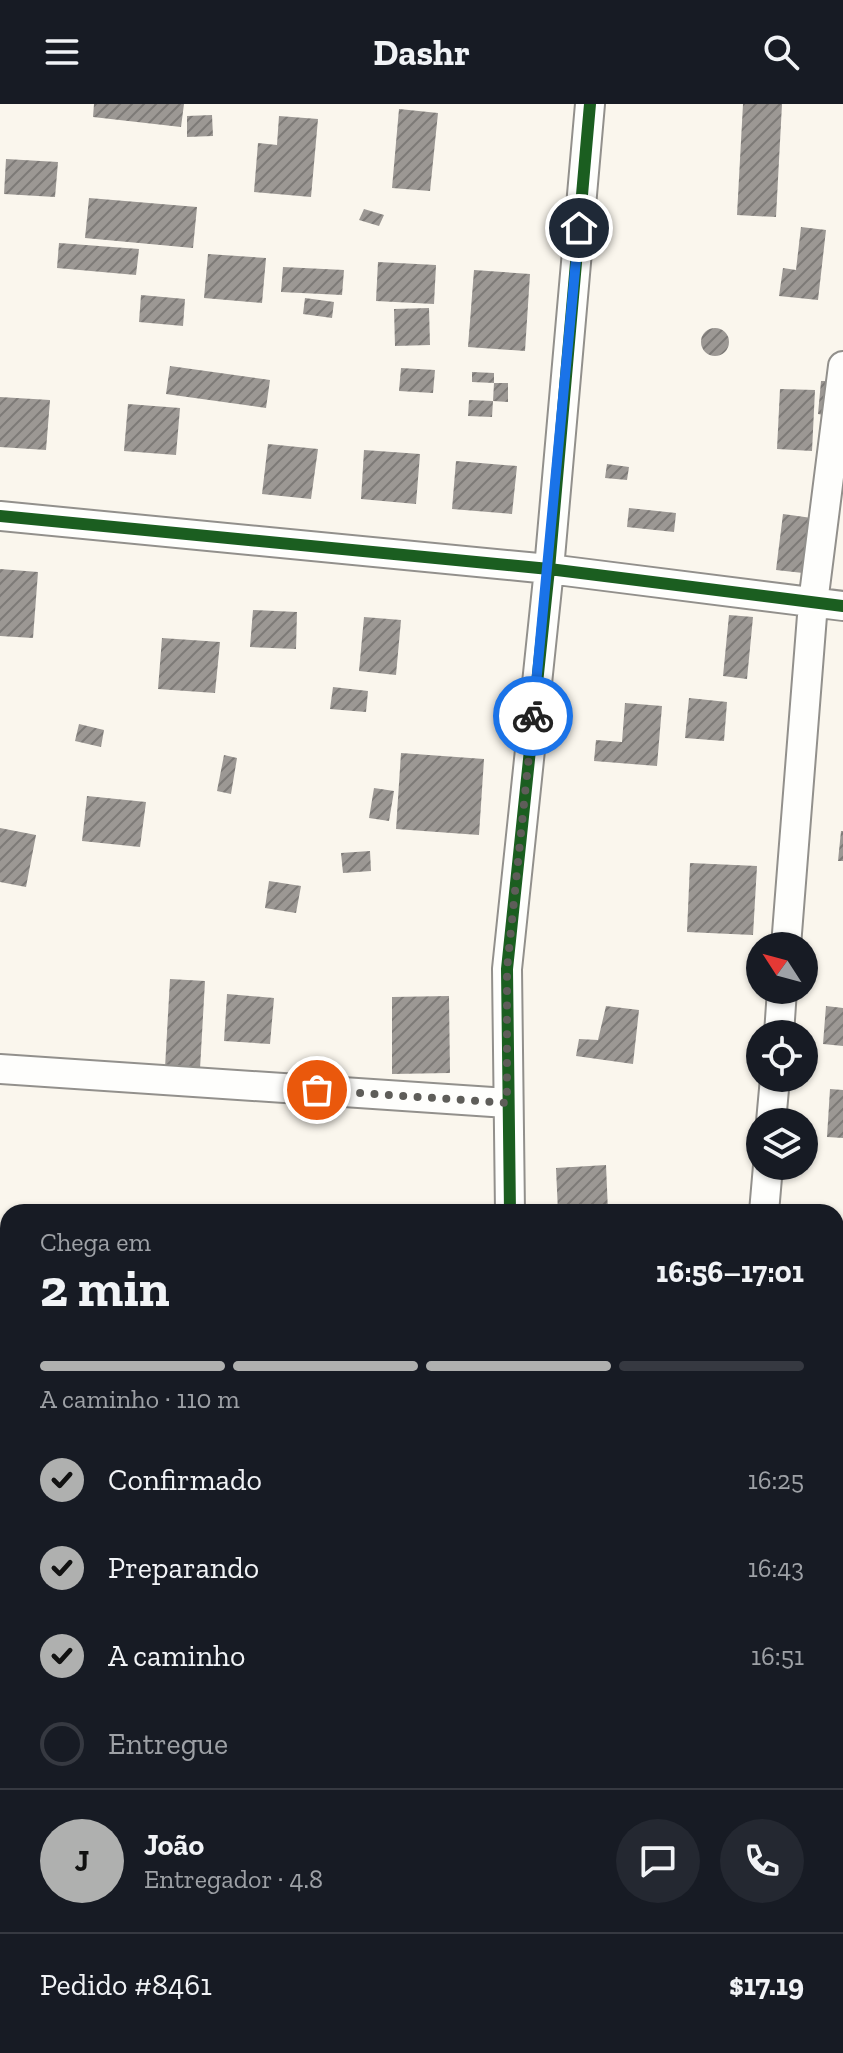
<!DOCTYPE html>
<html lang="pt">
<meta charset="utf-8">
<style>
:root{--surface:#171b24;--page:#242831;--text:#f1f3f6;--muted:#9ea1a6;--line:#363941;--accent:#afb0af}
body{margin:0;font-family:"Zilla Slab",serif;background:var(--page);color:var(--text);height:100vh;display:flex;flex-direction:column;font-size:30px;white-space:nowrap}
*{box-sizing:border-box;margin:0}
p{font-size:26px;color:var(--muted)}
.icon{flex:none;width:44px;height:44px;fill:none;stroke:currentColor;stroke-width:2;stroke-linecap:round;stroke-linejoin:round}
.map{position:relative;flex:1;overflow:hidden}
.panel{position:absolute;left:0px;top:1100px;width:844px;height:850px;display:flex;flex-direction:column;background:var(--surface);border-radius:24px 24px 0 0;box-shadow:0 2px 6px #0004}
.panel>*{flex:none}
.needle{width:52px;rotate:306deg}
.controls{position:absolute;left:746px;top:828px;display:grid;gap:16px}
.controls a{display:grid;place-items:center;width:72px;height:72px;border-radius:50%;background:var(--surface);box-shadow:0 2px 6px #0004;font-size:40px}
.pin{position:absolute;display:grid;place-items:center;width:68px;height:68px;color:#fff;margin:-34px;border:4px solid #fff;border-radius:50%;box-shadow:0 2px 8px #0007}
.courier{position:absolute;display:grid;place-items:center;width:80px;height:80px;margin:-40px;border:6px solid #1a73e8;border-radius:50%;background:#fff;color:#222;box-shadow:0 2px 10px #0007}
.headline em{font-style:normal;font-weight:700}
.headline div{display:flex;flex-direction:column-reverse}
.headline{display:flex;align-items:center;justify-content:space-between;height:136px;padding:0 40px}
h1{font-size:52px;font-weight:700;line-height:60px}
.bar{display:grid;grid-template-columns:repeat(4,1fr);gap:12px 8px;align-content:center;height:96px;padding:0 40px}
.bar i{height:10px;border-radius:6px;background:var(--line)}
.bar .current{background:var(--accent)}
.bar p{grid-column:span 4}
.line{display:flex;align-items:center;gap:20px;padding:0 40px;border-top:2px solid var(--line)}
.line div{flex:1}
.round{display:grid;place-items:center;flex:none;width:84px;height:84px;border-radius:42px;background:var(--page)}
ol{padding:0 40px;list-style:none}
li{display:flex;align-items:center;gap:24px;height:88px}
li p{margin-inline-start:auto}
li .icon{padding:8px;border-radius:50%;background:var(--accent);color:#111;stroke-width:4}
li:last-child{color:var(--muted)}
li i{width:44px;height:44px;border:4px solid var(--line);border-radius:50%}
header{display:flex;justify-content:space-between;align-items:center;height:104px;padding:0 40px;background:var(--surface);font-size:36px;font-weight:700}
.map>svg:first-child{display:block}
.building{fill:url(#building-hatch)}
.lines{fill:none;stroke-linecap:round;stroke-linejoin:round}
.minor-casing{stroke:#92908c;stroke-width:32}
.minor{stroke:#fefefc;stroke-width:28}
.cycleway-casing{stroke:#fff;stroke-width:17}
.cycleway{stroke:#1b5e20;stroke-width:12}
.done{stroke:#5e5d59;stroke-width:8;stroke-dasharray:0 14.4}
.route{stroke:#1a73e8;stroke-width:10}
</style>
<header><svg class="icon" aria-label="menu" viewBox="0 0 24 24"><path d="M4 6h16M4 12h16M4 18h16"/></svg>Dashr<svg class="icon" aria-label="search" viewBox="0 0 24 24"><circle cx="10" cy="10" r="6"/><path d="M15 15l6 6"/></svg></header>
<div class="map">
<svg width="843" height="1949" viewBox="0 0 843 1949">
<defs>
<pattern id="building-hatch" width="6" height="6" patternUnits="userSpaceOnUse" patternTransform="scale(2)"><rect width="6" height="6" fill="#9c9894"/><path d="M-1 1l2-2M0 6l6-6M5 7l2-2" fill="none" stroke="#7d7a77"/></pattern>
</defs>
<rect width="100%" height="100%" fill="#faf6ed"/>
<path class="building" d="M94,0H184L181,23L93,13Z
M743,0H782L776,113L737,111Z
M399,5L438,9L430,87L392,84Z
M212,11L213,32L187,33V12Z
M279,12L318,15L311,93L254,88L258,39L277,41Z
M6,55L58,58L55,93L4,90Z
M89,94L197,103L193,144L85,134Z
M364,105L384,111L379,122L359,116Z
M801,123L826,126L818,196L779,192L783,164L796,166Z
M59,139L139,145L136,171L57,164Z
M208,150L266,154L262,199L204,194Z
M378,158L436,161L434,200L376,197Z
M283,163L344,166L342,191L281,188Z
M474,166L530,170L525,247L468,243Z
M141,191L185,195L183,222L139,218Z
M305,194L334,198L332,214L303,210Z
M429,204L430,241L395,242L394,205Z
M701 238a14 14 0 1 1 28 0a14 14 0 1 1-28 0Z
M170,262L270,276L266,304L166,290Z
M401,264L435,266L433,289L399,287Z
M472,268L494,269V279L472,278Z
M821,277H832L829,312L818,310Z
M494,279H508V298L493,297Z
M780,285L815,286L812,347L777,345Z
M0,293L50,296L46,346L0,343Z
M469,296L493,297L492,313L468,312Z
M128,300L180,304L176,351L124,347Z
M268,340L318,345L311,395L262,390Z
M364,346L420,350L416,400L361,395Z
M456,357L517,362L512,410L452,405Z
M607,360L629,363L627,376L605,374Z
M629,404L676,409L674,428L627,423Z
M783,410L819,415L812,470L776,466Z
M0,465L38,468L33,534L0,532Z
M253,506L297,508L296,545L250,543Z
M729,511L753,513L747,575L723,572Z
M364,513L401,516L396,571L359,567Z
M162,534L220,538L215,589L158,585Z
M333,583L368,587L366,608L330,605Z
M689,594L727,598L724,637L685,634Z
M625,599L662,602L657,662L594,657L596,636L622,638Z
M79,620L104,626L101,643L75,637Z
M401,649L484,655L479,731L396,725Z
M224,651L237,654L231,690L217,687Z
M374,684L394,687L389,717L369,714Z
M87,692L146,698L140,743L82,737Z
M0,724L36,731L26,783L0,778Z
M841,727H843V757H838Z
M370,747L371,767L343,769L341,749Z
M690,759L757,762L753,831L687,828Z
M269,777L301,782L296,809L265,804Z
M170,875L205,877L200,965L165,964Z
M227,890L274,894L270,940L224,937Z
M449,892L450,969L392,970V893Z
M606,902L639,906L633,960L576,952L579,935L598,936Z
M826,902L843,904V942L823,940Z
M830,985L843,986V1034L827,1033Z
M606,1061L608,1108H558L556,1064Z
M843,1315V1359L841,1360L836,1317Z
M8,1386V1399L0,1400V1387Z
M8,1407V1450L0,1451V1408Z
M837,1624H843V1670H841Z
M8,1848V1892H5L1,1849Z
M155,1942H177V1949H126L155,1945Z
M257,1942V1949H209V1943Z
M386,1942H437L438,1949H386Z"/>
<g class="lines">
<g class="minor-casing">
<path id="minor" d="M0,412L549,465L843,502
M786,842L813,499L843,262
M779,930L782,886
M0,965L507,999
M771,1018L775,974
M510,1108L507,865L549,465L590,0
M764,1108L768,1062
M836,1230H843
M0,1308L8,1307
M0,1940H8
M546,1942V1949"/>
</g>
<use href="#minor" class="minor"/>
<g class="cycleway-casing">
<path id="cycleway" d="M0,412L549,465L843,502
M510,1108L507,865L549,465L590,0"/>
</g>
<use href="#cycleway" class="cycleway"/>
</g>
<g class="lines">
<path class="done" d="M317,986L507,999V865L533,612"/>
<path class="route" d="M533,612L579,124"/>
</g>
</svg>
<div class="controls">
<a><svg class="needle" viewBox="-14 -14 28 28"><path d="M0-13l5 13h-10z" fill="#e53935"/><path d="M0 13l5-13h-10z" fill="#9ea1a6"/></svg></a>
<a><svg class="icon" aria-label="locate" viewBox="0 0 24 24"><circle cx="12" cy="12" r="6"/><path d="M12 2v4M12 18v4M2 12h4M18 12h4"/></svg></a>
<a><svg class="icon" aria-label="layers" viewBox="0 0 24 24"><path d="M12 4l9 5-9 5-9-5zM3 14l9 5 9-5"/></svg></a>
</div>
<div class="pin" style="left:317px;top:986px;background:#ea580c"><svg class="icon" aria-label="bag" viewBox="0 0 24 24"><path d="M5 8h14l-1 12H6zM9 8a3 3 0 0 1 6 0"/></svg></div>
<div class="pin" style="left:579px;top:124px;background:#1f2937"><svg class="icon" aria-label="home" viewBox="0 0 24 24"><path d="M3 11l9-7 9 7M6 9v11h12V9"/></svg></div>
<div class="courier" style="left:533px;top:612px"><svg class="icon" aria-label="bike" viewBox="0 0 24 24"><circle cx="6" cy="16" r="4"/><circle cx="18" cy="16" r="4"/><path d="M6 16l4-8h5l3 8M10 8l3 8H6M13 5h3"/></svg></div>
<section class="panel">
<div class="headline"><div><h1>2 min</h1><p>Chega em</p></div><em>16:56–17:01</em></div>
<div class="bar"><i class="current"></i><i class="current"></i><i class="current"></i><i></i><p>A caminho · 110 m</p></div>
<ol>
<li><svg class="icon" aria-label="check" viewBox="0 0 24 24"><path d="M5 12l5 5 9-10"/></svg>Confirmado<p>16:25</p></li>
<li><svg class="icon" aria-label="check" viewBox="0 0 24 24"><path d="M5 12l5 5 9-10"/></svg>Preparando<p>16:43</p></li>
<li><svg class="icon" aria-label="check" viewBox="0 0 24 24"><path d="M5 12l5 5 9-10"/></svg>A caminho<p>16:51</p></li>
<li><i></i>Entregue</li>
</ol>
<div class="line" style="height:144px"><b class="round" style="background:var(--accent);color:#111">J</b><div><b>João</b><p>Entregador · 4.8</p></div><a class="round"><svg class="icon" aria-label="chat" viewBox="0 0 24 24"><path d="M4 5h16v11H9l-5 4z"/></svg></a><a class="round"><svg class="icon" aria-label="phone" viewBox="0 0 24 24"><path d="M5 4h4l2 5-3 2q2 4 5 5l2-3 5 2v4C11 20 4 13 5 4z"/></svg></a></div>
<div class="line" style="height:104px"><div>Pedido #8461</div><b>$17.19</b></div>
</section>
</div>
